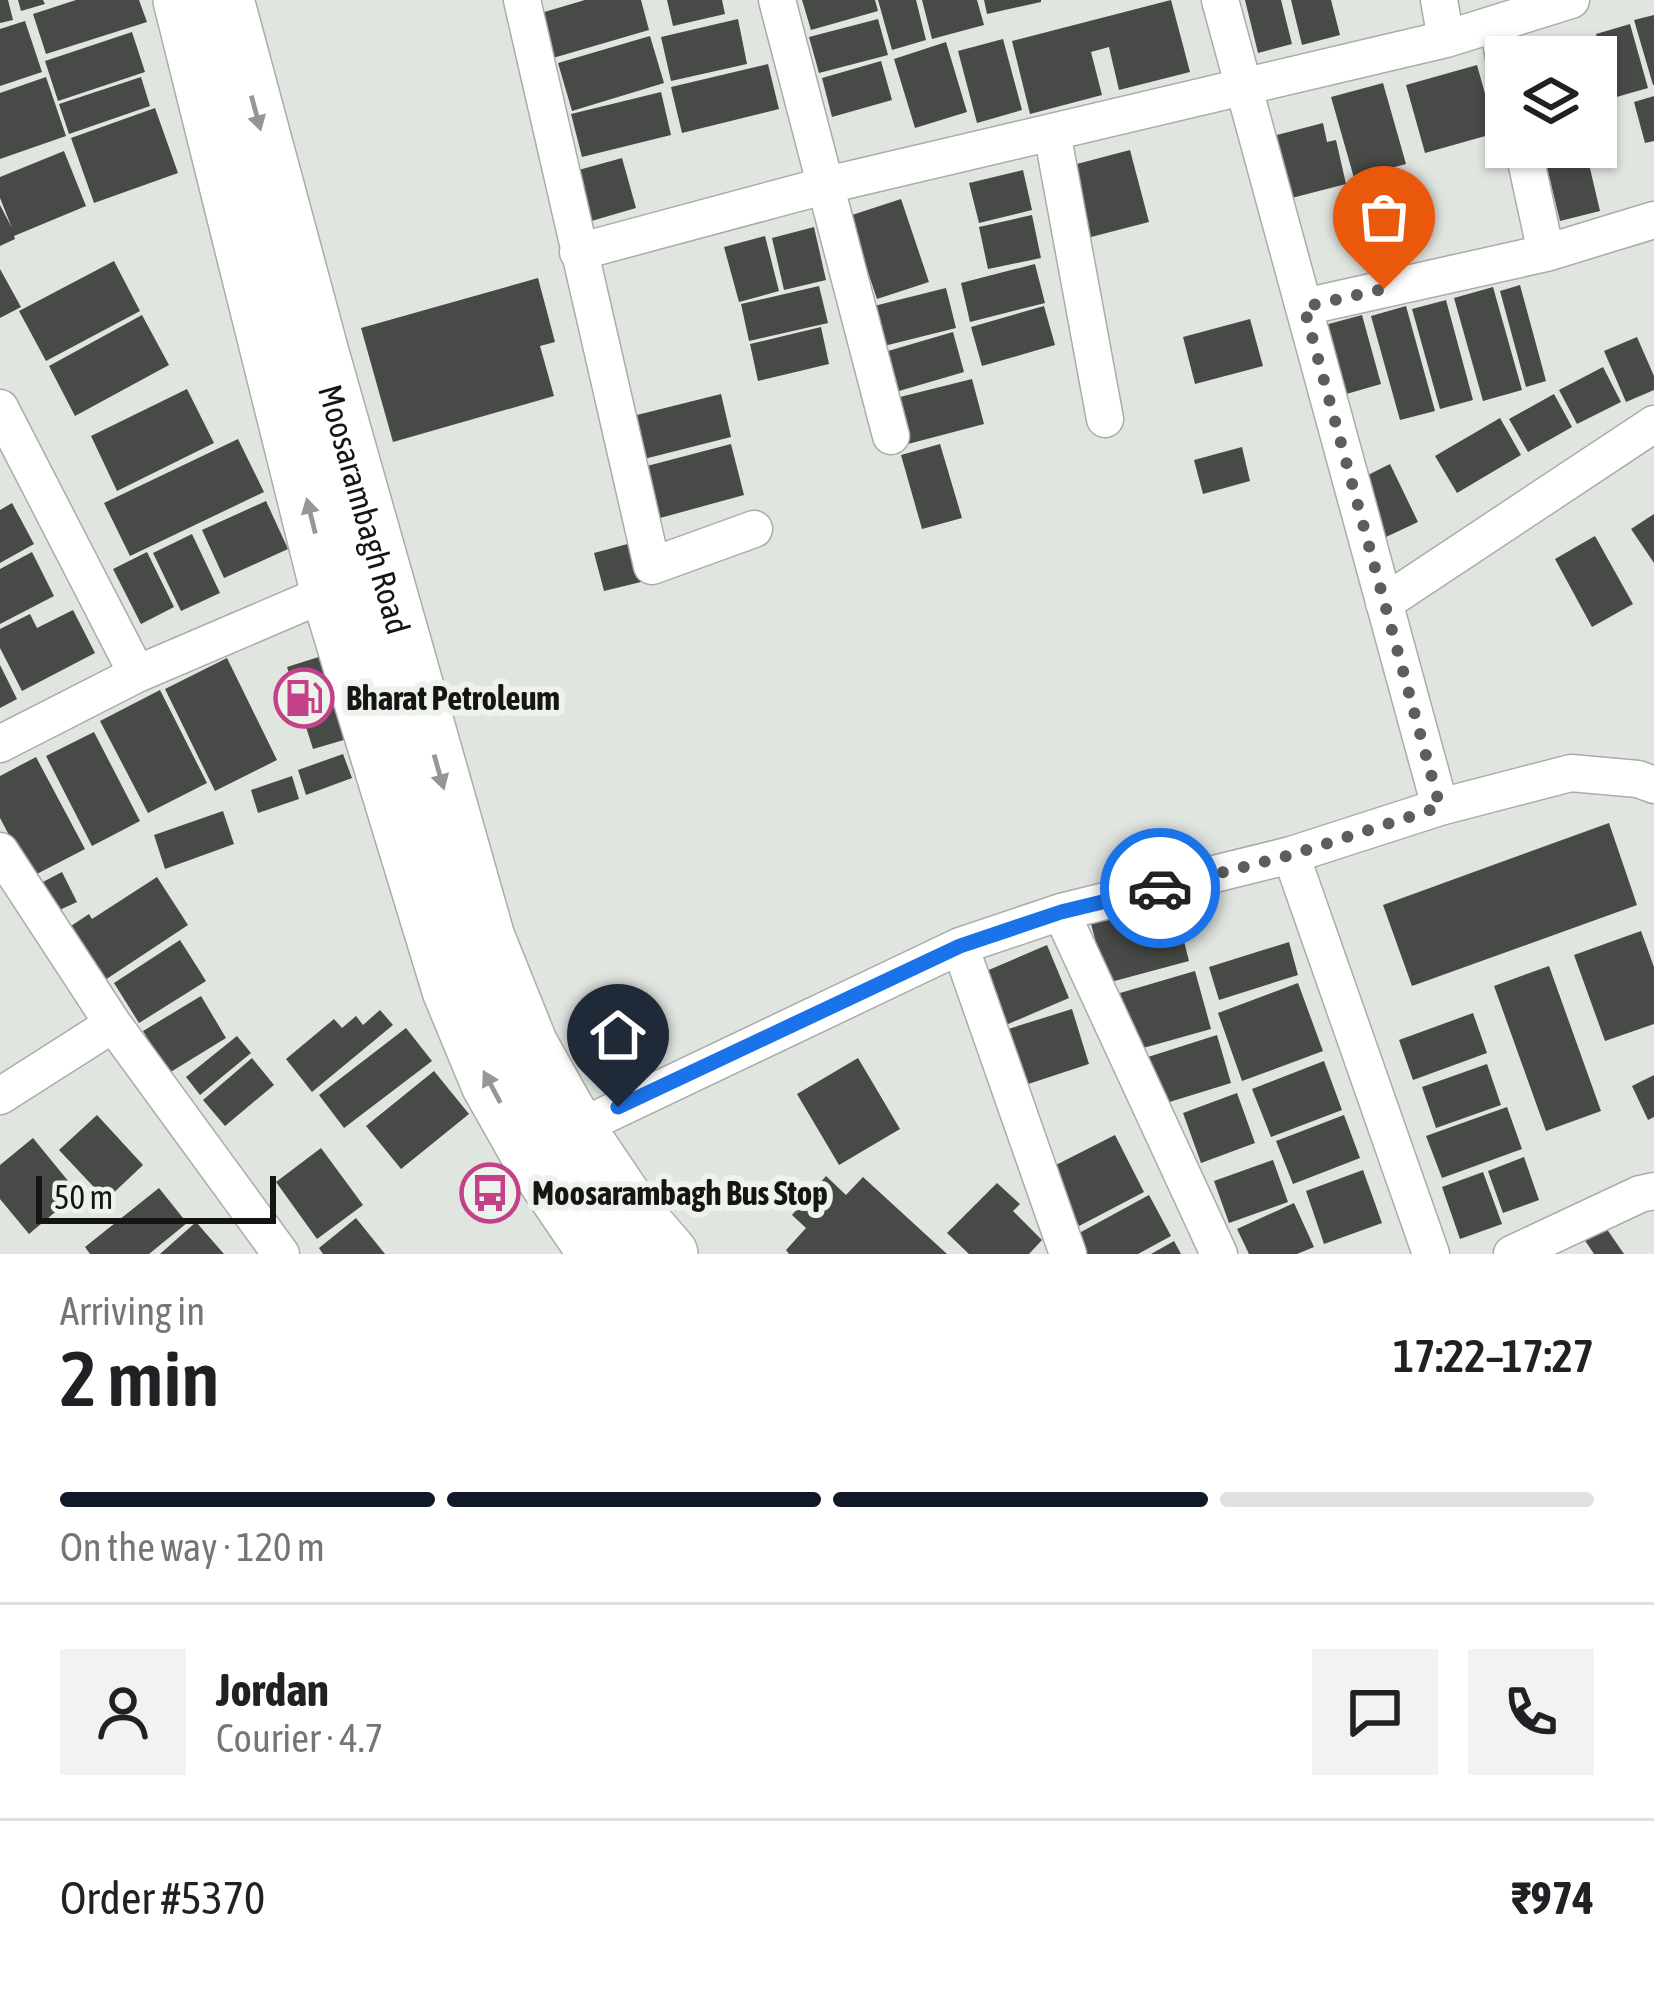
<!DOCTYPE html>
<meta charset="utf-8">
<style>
:root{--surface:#fff;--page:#f2f2f2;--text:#202124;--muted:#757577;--line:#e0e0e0;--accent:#111827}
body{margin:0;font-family:"Asap Condensed",sans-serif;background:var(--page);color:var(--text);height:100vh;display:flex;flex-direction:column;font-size:45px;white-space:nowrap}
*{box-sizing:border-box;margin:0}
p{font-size:39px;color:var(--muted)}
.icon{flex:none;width:66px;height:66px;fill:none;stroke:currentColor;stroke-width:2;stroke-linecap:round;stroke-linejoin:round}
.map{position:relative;height:1254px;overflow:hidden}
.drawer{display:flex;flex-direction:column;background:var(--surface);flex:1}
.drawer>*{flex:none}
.buttons{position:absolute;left:1485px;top:36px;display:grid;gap:24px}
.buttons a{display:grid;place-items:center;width:132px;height:132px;border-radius:0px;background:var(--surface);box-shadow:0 3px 9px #0004;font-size:60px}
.scale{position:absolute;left:36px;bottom:30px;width:240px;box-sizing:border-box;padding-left:12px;border:6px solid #151614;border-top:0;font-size:33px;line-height:42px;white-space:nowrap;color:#151614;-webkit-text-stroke:9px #eef2ed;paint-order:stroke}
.pin{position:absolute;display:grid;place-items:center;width:102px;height:102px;color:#fff;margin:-123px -51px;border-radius:50% 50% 50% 0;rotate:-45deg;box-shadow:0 0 12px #0007}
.pin .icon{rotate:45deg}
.courier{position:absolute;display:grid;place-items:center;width:120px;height:120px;margin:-60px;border:9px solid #1a73e8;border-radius:50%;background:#fff;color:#222;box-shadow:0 3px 15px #0007}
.summary em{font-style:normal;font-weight:600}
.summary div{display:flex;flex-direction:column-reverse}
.summary{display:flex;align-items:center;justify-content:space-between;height:204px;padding:0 60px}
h1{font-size:78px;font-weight:600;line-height:90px}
.bar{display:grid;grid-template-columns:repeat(4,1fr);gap:18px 12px;align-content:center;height:144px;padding:0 60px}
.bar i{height:15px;border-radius:9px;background:var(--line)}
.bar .current{background:var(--accent)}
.bar p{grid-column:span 4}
.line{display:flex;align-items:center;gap:30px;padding:0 60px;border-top:3px solid var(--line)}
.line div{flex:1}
.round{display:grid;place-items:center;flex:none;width:126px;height:126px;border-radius:0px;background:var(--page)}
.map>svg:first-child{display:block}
.building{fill:#474a46}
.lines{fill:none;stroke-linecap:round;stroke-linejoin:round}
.minor-casing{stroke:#a9ada8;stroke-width:39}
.primary-casing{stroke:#a9ada8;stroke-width:60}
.minor{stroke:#fff;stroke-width:36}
.primary{stroke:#fff;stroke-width:57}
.oneway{fill:#969695}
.done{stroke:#5c5e5b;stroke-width:12;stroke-dasharray:0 21.6}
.route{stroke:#1a73e8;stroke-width:15}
.labels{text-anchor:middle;stroke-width:12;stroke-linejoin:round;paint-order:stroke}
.street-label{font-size:33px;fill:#151614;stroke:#eef2ed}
.poi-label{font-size:33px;font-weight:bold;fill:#151614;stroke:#eef2ed;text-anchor:start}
</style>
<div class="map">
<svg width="1654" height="1254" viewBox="0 0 1654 1254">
<rect width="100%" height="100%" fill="#e1e5e0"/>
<path class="building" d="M0,0H8L13,20L0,23Z
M18,0H43L45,4L21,11Z
M76,0H139L147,22L46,54L33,14Z
M585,0H641L649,30L553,58L541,13Z
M667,0H722L725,14L673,26Z
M802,0H875L878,11L811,30Z
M878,0H916L926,40L892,50Z
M922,0H977L984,25L932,39Z
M984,0H1041V2L987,14Z
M1171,0L1190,72L1119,90L1109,47L1091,52L1102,95L1030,114L1012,41Z
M1245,0H1281L1292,44L1258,53Z
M1291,0H1331L1340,35L1302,45Z
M1654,15V85H1653L1634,20Z
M738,19L747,64L671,81L661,37Z
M878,19L888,55L819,73L809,37Z
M25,21L42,72L0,86V29Z
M1630,24L1648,88L1613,98L1596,34Z
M132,32L145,72L58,101L45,61Z
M650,36L664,83L572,111L558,63Z
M1590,36L1596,57H1528L1527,53Z
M1003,39L1022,110L977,123L958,51Z
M946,42L967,112L915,128L894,59Z
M881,61L892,100L832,117L822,78Z
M1596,63L1607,99L1596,102Z
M768,64L779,109L682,133L671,87Z
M1477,65L1496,133L1425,153L1406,85Z
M46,77L66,136L0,159V93Z
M141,77L150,106L69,134L59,104Z
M1383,83L1406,164L1354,178L1331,97Z
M661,92L671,135L582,157L571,114Z
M1654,96V141L1645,143L1634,102Z
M155,108L178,173L94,203L71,138Z
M1323,123L1327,142L1336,140L1346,184L1284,200L1269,137Z
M1542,147H1585L1600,211L1560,221Z
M1130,150L1149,222L1091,237L1073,165Z
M64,151L86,206L14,236L15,239L0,246V205L12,228L0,198V177Z
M622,158L636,208L588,222L575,171Z
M1023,170L1032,210L979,223L969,183Z
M901,199L929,282L877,299L849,216Z
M1032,215L1041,258L988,269L979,227Z
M814,227L826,280L784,290L772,238Z
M765,236L779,291L739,302L724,247Z
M114,261L140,311L46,361L19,311Z
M1035,264L1045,303L970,322L961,283Z
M0,269L21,307L0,318Z
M538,278L555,342L540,346L554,396L393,442L361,328Z
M1520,285L1546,381L1526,387L1500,291Z
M819,286L828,323L749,341L741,304Z
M1493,287L1522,390L1483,401L1454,298Z
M946,288L956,328L884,346L874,306Z
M1446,300L1473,400L1440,409L1412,309Z
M1044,306L1055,345L982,366L971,327Z
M1406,306L1435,411L1400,420L1371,316Z
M142,315L169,365L75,416L49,366Z
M1362,315L1381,384L1329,399L1310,329Z
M1250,319L1263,366L1195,384L1183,337Z
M821,327L829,364L758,381L750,344Z
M953,332L964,372L899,391L888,351Z
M1637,337L1654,376V390L1626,402L1604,351Z
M1603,367L1621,402L1577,424L1559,390Z
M972,379L984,424L908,444L896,398Z
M187,389L214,443L117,491L91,436Z
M721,394L731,437L644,459L633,416Z
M1554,394L1572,427L1528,452L1509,419Z
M1500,418L1521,455L1457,493L1435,456Z
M238,439L264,492L130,556L104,503Z
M731,444L744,495L660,518L647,466Z
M940,444L962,518L922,529L901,455Z
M1242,447L1250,481L1203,494L1194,460Z
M1390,464L1418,522L1386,537L1358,480Z
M266,501L288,549L224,578L202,530Z
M12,503L34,544L0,563V510Z
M1654,514V563L1631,529Z
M192,534L220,593L181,611L153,553Z
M1595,536L1633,604L1592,627L1555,559Z
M635,542L645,581L604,591L594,553Z
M32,552L54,596L0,624V569Z
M147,552L174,607L141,624L113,569Z
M73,610L95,653L22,691L0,648V629L30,614L37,628Z
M328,654L354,737L313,749L287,667Z
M227,658L277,760L215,791L165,689Z
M0,665L17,699L0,708Z
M160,690L207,783L148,813L100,721Z
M94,732L140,821L92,846L46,756Z
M343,754L352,778L306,795L298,770Z
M36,757L85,849L31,877L0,818V776Z
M292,776L299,799L258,813L251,790Z
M223,811L234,844L165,869L154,835Z
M1609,823L1637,905L1412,986L1383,905Z
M62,872L77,902L53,913L39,884Z
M157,877L188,925L96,986L62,932L89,914L92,919Z
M1174,902L1189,961L1107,983L1091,924Z
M1641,931L1654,967V1024L1605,1041L1574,955Z
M180,940L206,981L139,1023L114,983Z
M1289,942L1298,975L1219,1000L1209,967Z
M1047,945L1069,998L999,1028L977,975Z
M1549,966L1601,1111L1546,1131L1494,986Z
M1195,971L1211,1029L1136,1050L1120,993Z
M1298,983L1323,1051L1242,1081L1218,1013Z
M201,996L226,1038L169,1073L143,1031Z
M1072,1009L1089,1064L1019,1087L1002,1031Z
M380,1010L393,1025L312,1092L286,1059L334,1019L342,1028L356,1016L363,1025Z
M1473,1013L1487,1053L1413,1080L1399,1040Z
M406,1028L432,1061L344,1128L319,1095Z
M1217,1035L1231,1083L1163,1104L1148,1057Z
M237,1036L251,1053L200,1095L186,1077Z
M252,1058L274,1085L225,1126L203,1100Z
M858,1058L900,1129L839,1165L797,1094Z
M1324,1061L1342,1110L1271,1137L1252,1089Z
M1487,1064L1501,1105L1436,1128L1422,1087Z
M434,1071L469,1114L401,1169L366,1126Z
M1654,1075V1117L1648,1120L1632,1086Z
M1237,1093L1255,1143L1201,1163L1183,1113Z
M1507,1107L1522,1149L1442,1178L1426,1136Z
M97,1115L143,1165L106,1200L59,1150Z
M1344,1115L1360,1158L1293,1184L1276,1141Z
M1115,1135L1144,1192L1079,1226L1050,1168Z
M33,1138L78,1193L29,1234L0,1199V1165Z
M321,1148L363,1205L317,1239L276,1182Z
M1524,1157L1539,1200L1503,1213L1488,1171Z
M1273,1160L1288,1202L1229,1223L1214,1181Z
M1363,1170L1382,1223L1324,1244L1306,1191Z
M1483,1172L1502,1224L1460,1239L1442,1187Z
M826,1176L846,1195L863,1177L947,1254H789L786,1250L806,1228L792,1215Z
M997,1183L1020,1204L1013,1211L1042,1240L1029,1254H969L947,1233Z
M159,1188L187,1223L149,1254H90L85,1247Z
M1149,1195L1171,1236L1138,1254H1078L1070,1238Z
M1294,1203L1314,1247L1297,1254H1249L1237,1229Z
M356,1218L385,1254H323L319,1248Z
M196,1222L224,1254H160Z
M1602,1222L1624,1254H1594L1582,1236Z
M1174,1241L1181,1254H1151Z"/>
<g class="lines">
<g class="minor-casing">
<path id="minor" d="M522,0L652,566L754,529
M777,0L891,436
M1220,0L1440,807
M1439,0L1446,39
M1497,23L1506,67
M1052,132L1105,419
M1523,147L1546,253
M578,252L827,185L1446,39L1571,0
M1304,307L1546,253L1654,220
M0,408L137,674
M1384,603L1654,424
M0,744L137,674L345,585
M0,851L113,1024L281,1254
M1291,855L1431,1254
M1061,912L1219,1254
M960,946L1068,1254
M0,1096L113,1024
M557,1138L960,946L1061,912L1291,855L1440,807L1571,773L1638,779L1654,785
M1512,1254L1640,1194L1654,1191"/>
</g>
<g class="primary-casing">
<g id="primary">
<path d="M182,0L329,590L451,990L490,1084L529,1153L589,1241L603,1254"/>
<path id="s1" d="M225,0L320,353L486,938L529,1045L575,1127L631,1210L669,1254"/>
</g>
</g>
<use href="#minor" class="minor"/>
<use href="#primary" class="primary"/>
</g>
<defs><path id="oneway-solid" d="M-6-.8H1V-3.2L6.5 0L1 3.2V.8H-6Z" transform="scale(3)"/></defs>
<g class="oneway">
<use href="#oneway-solid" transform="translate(256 113) rotate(75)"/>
<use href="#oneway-solid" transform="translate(311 516) rotate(-104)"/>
<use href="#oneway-solid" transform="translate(439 772) rotate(74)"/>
<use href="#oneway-solid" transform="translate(492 1087) rotate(-118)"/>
</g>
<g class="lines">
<path class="done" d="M1160,888L1291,855L1440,807L1304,307L1384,289"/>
<path class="route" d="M618,1107L960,946L1061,912L1160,888"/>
</g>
<defs>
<g id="fuel-ring" transform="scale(3)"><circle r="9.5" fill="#eef2ed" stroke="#c34188" stroke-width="1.5"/><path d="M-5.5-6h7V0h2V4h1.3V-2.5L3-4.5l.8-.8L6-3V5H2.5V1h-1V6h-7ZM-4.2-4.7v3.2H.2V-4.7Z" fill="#c34188"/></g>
<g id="bus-ring" transform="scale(3)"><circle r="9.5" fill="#eef2ed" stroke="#c34188" stroke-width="1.5"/><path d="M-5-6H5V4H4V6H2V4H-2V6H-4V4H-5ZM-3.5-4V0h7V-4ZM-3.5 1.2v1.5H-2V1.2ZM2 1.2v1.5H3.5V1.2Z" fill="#c34188"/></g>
</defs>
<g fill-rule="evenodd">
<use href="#fuel-ring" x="304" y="698"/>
<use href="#bus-ring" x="490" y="1193"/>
</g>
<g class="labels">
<g class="street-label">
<text dy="12" stroke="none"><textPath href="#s1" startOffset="528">Moosarambagh Road</textPath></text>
</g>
<g class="poi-label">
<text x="346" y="710">Bharat Petroleum</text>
<text x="532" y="1205">Moosarambagh Bus Stop</text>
</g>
</g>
</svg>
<div class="buttons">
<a><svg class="icon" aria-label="layers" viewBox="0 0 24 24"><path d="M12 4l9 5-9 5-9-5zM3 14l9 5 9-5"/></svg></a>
</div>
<div class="scale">50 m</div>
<div class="pin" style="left:1384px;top:289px;background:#ea580c"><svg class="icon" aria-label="bag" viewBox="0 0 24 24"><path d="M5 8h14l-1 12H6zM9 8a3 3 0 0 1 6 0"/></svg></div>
<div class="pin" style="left:618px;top:1107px;background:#1f2937"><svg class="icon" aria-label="home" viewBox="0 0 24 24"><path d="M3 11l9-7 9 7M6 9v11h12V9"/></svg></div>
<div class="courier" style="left:1160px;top:888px"><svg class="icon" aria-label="car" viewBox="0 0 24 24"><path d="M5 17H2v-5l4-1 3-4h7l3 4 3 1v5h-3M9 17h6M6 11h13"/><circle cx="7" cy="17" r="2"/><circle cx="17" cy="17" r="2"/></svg></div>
</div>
<section class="drawer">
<div class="summary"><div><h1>2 min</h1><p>Arriving in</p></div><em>17:22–17:27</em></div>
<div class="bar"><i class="current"></i><i class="current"></i><i class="current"></i><i></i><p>On the way · 120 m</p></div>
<div class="line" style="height:216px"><a class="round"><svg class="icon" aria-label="person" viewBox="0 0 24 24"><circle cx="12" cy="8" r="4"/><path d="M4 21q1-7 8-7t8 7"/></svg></a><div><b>Jordan</b><p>Courier · 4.7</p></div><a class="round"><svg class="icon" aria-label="chat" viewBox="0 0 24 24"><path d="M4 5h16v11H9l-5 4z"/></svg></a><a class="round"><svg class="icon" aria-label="phone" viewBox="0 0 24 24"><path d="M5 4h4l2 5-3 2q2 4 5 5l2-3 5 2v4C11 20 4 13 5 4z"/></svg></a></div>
<div class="line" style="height:156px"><div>Order #5370</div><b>₹974</b></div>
</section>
